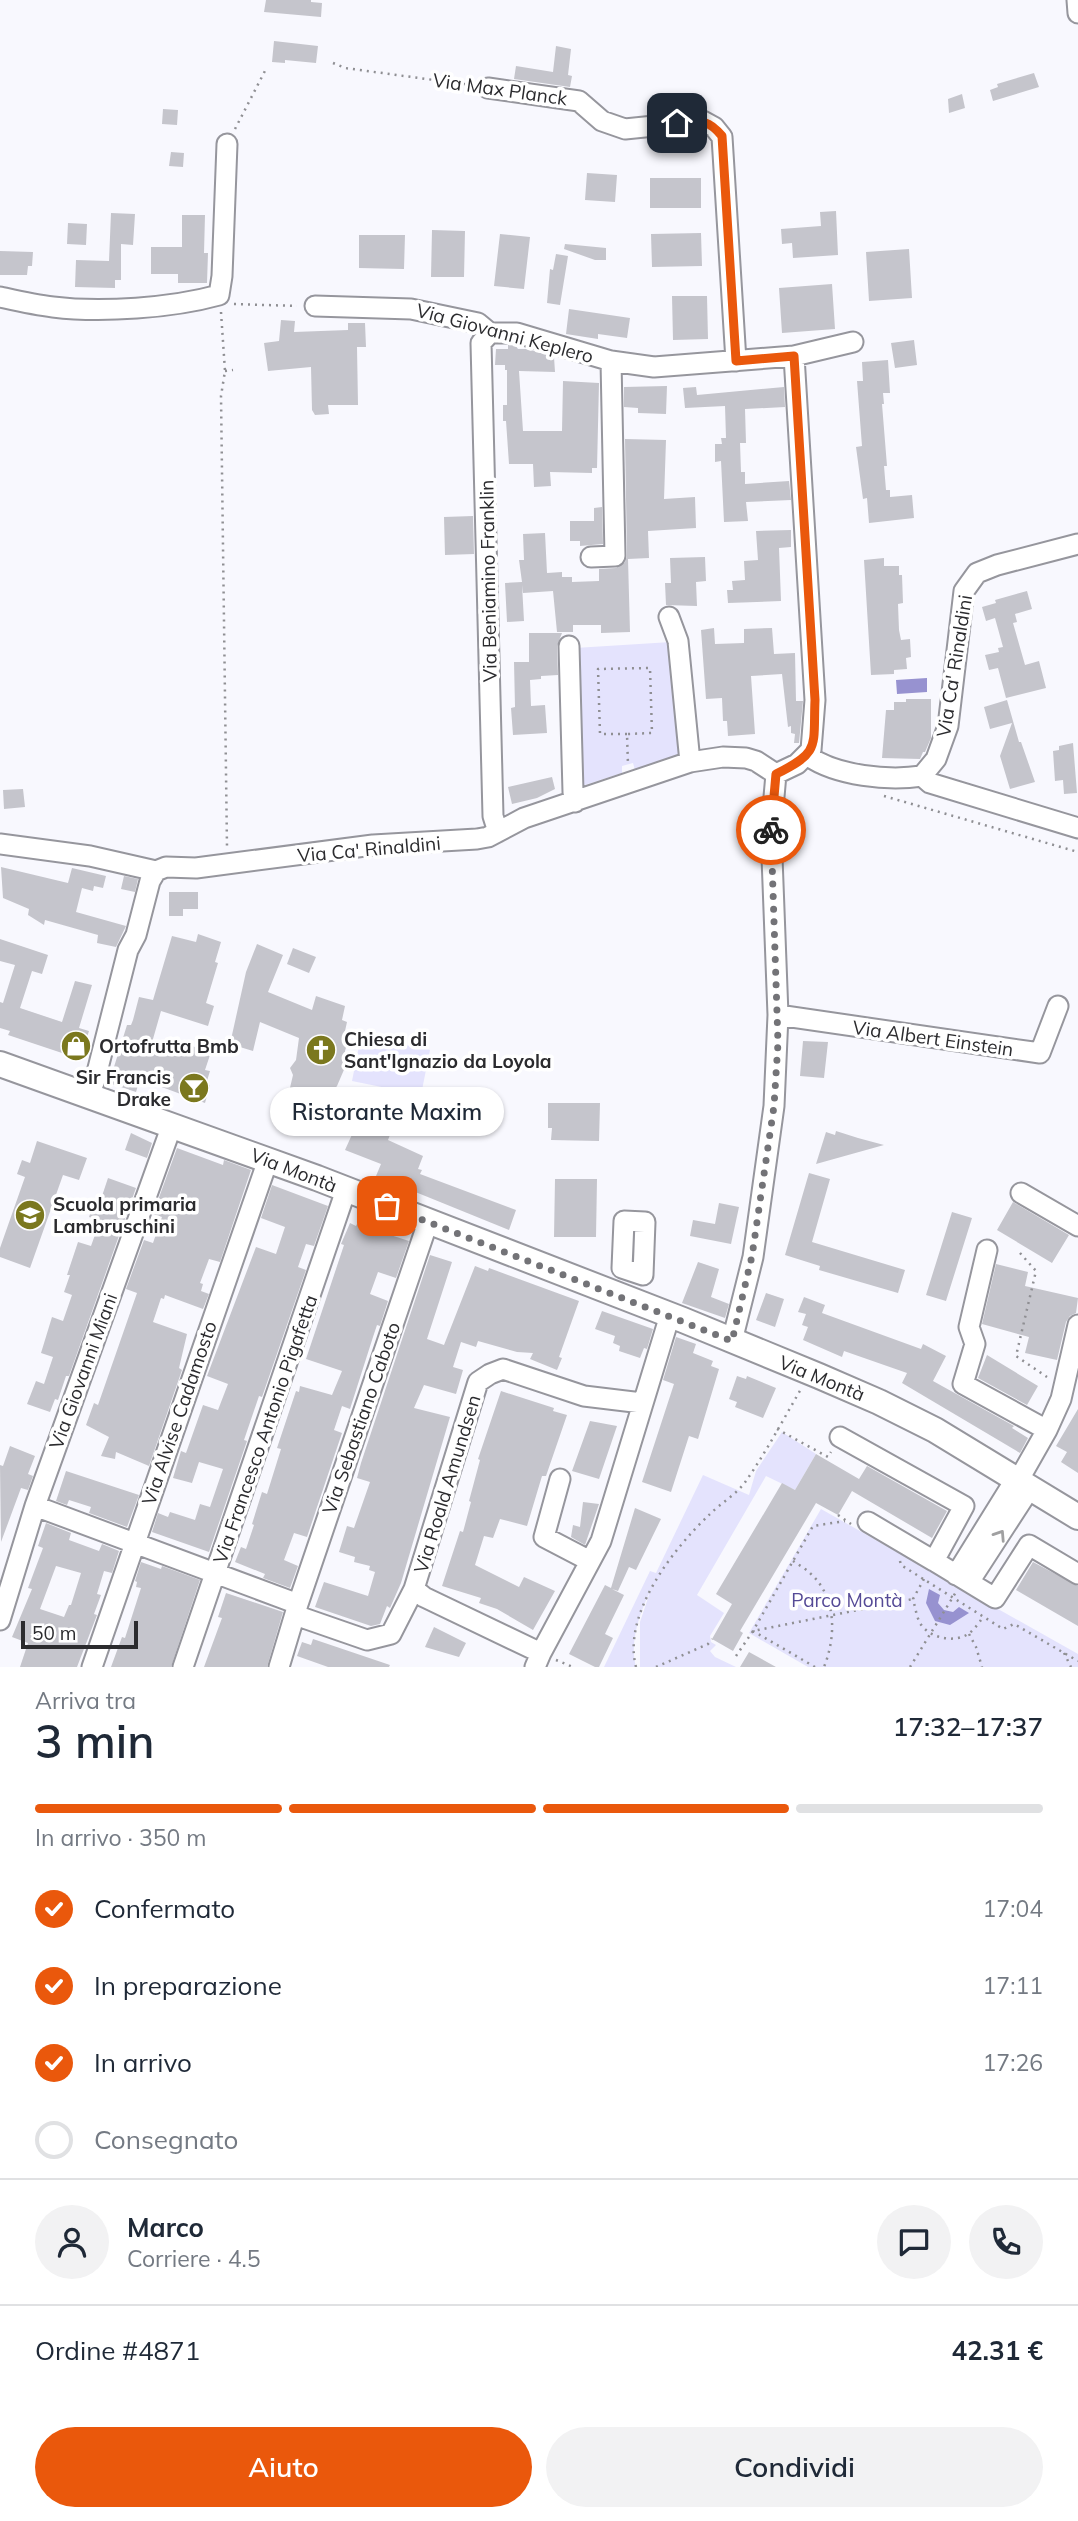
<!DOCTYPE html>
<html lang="it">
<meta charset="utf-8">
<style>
:root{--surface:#fff;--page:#f2f2f3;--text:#1f2937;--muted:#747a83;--line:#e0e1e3;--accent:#ea580c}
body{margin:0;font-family:Mulish,sans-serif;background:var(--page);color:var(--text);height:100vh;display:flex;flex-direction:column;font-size:26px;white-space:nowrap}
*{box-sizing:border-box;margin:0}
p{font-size:23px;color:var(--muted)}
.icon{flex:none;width:38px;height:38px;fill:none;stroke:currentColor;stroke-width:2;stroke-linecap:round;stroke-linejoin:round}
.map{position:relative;height:1667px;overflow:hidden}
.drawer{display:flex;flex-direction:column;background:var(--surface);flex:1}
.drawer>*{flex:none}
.scale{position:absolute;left:21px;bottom:18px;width:117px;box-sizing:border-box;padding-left:7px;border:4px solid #2b2b2e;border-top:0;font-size:19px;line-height:24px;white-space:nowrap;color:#2b2b2e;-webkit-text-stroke:5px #fff;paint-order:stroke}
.pin{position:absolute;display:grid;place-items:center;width:60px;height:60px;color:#fff;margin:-30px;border-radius:14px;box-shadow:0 4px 10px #0006}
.courier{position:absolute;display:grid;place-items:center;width:70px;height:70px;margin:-35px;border:5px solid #ea580c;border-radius:50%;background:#fff;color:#222;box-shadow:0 2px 9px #0007}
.bubble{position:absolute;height:49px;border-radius:24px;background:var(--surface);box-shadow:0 2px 5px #0004;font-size:23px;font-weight:600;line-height:49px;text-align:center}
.overview em{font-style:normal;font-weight:600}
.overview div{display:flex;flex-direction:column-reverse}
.overview{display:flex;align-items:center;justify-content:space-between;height:119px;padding:0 35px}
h1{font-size:46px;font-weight:600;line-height:52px}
.bar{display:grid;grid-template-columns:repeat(4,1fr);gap:10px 7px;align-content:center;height:84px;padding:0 35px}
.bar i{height:9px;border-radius:5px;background:var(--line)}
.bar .selected{background:var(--accent)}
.bar p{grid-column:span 4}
.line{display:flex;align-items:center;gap:18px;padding:0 35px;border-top:2px solid var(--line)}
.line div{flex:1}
.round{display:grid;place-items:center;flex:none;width:74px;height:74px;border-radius:37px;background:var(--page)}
ol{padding:0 35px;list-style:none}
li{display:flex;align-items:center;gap:21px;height:77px}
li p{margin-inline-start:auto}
li .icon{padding:7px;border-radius:50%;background:var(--accent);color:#fff;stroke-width:4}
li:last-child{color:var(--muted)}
li i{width:38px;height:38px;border:4px solid var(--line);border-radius:50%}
.button{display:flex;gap:14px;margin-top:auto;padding:14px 35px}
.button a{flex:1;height:80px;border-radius:42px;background:var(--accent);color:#fff;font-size:28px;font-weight:600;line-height:80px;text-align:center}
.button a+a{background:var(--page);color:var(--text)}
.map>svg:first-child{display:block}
.green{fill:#e4e3fd}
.water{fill:#9792d0}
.building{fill:#c5c5cc;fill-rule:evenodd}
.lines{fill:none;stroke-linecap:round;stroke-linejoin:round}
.minor-casing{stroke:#96969d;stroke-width:23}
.major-casing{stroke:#96969d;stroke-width:28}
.path{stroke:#8f8f93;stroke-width:2.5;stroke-dasharray:2 5;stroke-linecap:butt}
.minor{stroke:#fff;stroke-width:19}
.major{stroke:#fff;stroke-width:24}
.oneway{stroke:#a0a0a1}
.done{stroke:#737377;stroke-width:7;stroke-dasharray:0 12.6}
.route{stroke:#ea580c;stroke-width:9}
.labels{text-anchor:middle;stroke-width:7;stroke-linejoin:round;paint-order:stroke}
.street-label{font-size:19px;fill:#2b2b2e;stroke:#fff}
.poi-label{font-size:19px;font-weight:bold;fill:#2b2b2e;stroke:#fff;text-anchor:start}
.park-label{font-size:19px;fill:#554a96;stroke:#fff}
</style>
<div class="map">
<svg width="1078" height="1667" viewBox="0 0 1078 1667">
<rect width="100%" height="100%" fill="#f8f8fe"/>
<path class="green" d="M671,642L681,756L635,770L633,763L622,766V773L579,787L575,648Z
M361,1036L430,1050L421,1095L352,1081Z
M782,1432L816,1454L795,1490L766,1476L697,1595L724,1613L710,1636L711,1642L716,1645L710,1651L715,1657L736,1667H640V1622L651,1589C640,1613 629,1641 636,1667H604L650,1571L656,1573L703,1475L749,1495L756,1471Z
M821,1509L1078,1654V1667H808L749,1633Z"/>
<path class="water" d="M927,678V692L897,694L896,680Z
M929,1589L940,1595L938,1603L944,1610L953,1612L959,1607L969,1613L950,1625L935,1621L926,1603Z"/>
<path class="building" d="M266,0H311V2L322,3L321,17L264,12Z
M274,41L318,46L316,63L285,60V63L272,62Z
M556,46L571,49L568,75L572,76L570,87L514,79L516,66L553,72Z
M1034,73L1039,87L993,101L990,90L998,87L997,84Z
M962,94L965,108L949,113L948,99Z
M163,109L178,110L177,125L162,124Z
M171,152L184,153L183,167L169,166Z
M587,173L617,175L615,202L585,200Z
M650,178H701V208H650Z
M836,211L838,255L793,258L792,243L782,244L781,229L821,226L820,212Z
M111,213L135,214L133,245L121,244V280H115V288L75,287L76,260L109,261Z
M182,215H205L204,253H208L207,283H178V274H151V247H182Z
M68,223L87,224L86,245L67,244Z
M432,230L465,231L464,277H431Z
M701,233L702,266L652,267L651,234Z
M500,234L530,237L524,289L494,286Z
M359,235H405L404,269L359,268Z
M565,244L606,248V260H595L564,249Z
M909,249L912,298L869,301L866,252Z
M0,251L33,252L32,266H28L27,275H0Z
M556,254L568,256L560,305L547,303L550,269L553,270Z
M832,284L835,329L782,333L779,288Z
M672,296H707L708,339L673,340Z
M569,309L630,318L627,338L598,334V339L566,334Z
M281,320L295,321L294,332L348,330V323H365L366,347H357L358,405H328L329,414L315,415L312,410L311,367L268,371L264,343L279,341Z
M914,340L917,365L895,368L891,343Z
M508,345H515L518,349H528L554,357L555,372L519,371L523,431H562L563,381L599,383L597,468H592V473L550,472L551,486L534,487L533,464H509L506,421H503V405H507V370H505V365H495L496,349H508Z
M888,360L890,393H883L884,404H882L887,466H884L886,490H890V497L912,495L914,518L869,523L867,498L863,499L856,447L862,446L857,381H863L862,362Z
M667,386L666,414L638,413V408L624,407V387Z
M696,387L697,395L784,387L785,407L745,409L746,443H740L741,472H745V484L789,481L791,500L746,502L748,521L724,522L721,461L715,462V444H722L721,438H726L725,406L685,408L683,388Z
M625,439L666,440L664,499L695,497L696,528L648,531L649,558L628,559L630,632L601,633V625H573V632H557L553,591L523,593L522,585L524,621L507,622L505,583L522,582L519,560H524L523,534L545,533L547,573L562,572V577H572V582L599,581V569L616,568L625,562L627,556Z
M602,507L603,544L580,546V541H570V521H594V508Z
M473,516L474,554L445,555L444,517Z
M791,530V547L779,548L781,601L728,603L727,590H733L732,581L745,580L744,561L758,560L756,531Z
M705,557L706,581L696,582L697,606L666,605L665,583H671L670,558Z
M884,558V566H899V575H902L903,603L898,604L899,630L901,640L910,639L911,657L906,658L907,669L894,670V674L871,675L864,560Z
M1027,591L1032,609L1015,614L1017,622L1013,623L1025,665L1039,661L1046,688L1006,698L998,668L989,670L985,655L999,652L998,648L1003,647L995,618L986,621L982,607L996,603L995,600Z
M714,628L715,644L744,643V629L772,628L774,654L795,653L796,701H803L799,743H794L795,734L791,733V726L788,727L782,674L751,676L755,734L728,736L727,721H723L722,698L706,699L701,630Z
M529,633H562L557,646L558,675L541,676V679L530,680L531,706L545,705L547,733L513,735L511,708L515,707L514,662H529Z
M906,699H931V738L925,752H923L920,759L882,758L886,710H894V702H906Z
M1007,700L1019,742H1021L1035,782L1010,789L1000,756L1012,723L990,729L984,707Z
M1073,743L1077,793L1064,794L1063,780L1055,781L1053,751L1059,750V746Z
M552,777L555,789L537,798L512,804L508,787Z
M23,789L25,807L4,809L3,790Z
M1,867L68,883L72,868L106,876L103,888L94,886L93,891L82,888L76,912L126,926L116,947L97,943L98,935L45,920L44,925L28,915L29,909L3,898Z
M124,876L138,879L135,892L121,889Z
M169,892H198V909H183V916H169Z
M198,934L221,942L215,962L218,963L206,1003L214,1006L208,1026L161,1011L151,1046L175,1054L179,1042L211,1052L205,1070L210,1071L206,1084L210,1085L205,1103L140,1079L136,1092L109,1083L127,1025H131L133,1020L139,997L153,1000L172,936L196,942Z
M0,939L48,955L42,974L32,971L20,1008L62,1022L75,981L92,985L79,1028L89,1031L80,1059L8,1035L10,1031L0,1028V1002L3,1003L15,965L0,961Z
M257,944L283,955L268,992L312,1010L316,996L345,1006L342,1020L347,1022L343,1040L348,1041L345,1051L346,1065L337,1086L322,1105L289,1092L293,1075L290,1068L296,1060L299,1038L260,1022L253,1051L230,1044L246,972Z
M293,948L316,957L309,973L287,964Z
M803,1041L828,1042L824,1078L800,1076Z
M369,1097L400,1109L388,1140L423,1156L418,1169L422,1170L420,1174L516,1210L509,1230L376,1176L381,1164L345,1150Z
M548,1103H600L599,1141L551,1140L552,1128H548Z
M836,1131L858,1138L884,1145L816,1164L826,1132L835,1135Z
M131,1133L152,1143L147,1158L125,1150Z
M37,1141L87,1158L79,1180L63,1175L30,1268L0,1257V1248L25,1177L17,1174L22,1160L30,1163Z
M177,1148L223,1165L224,1160L251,1170L220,1262L209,1259L200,1283L203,1284L201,1291L209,1294L203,1309L165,1295L164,1299L161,1298L153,1322L187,1334L179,1368L182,1370L149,1466L116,1452L115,1459L101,1456L109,1437L86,1425L94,1403L98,1405L137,1293L126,1289L144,1240L153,1243L162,1217L153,1214Z
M809,1173L830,1179L812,1242L905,1270L898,1293L819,1270L820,1266L785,1255Z
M108,1178L136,1188L69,1376H66L58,1400L55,1399L50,1412L27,1404L36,1381L44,1384L53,1357L41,1353L52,1317L63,1321L72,1295L64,1292L70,1275H67L78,1242L91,1246L100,1221L89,1217L95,1200L100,1202Z
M555,1179H597L596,1237H554Z
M272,1185L328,1206L314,1246L306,1244L298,1267L306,1270L262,1397L259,1396L244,1440L247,1441L209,1552L152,1532L158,1513L168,1517L170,1512L195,1520L200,1504L210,1507L223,1469L199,1462L192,1483L173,1478L181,1451L186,1453L203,1405L218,1410L228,1384L207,1376L256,1247L276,1254L285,1227L261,1218Z
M1013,1202L1069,1235L1052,1263L997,1230Z
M719,1203L739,1207L731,1244L690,1236L693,1220L715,1224Z
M952,1212L972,1218L946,1301L926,1295Z
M360,1218L377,1225L375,1230L409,1241L396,1278L378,1272L370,1294L388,1301L380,1326L377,1325L373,1337L350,1409L342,1406L334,1430L342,1433L307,1537L294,1533L284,1560L298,1566L290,1588L263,1578L265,1574L235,1562L241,1547L246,1549L254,1525L252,1524L262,1492L267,1494L281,1449L277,1448L296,1391L299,1392L300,1386L332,1395L342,1371L306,1359L344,1245L341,1244L350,1223L356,1226Z
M430,1255L452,1262L427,1339L444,1345L475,1266L488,1271L489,1268L579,1301L559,1357L562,1358L557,1370L530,1359L533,1353L517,1352L478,1341L476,1347L461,1342L453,1367L463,1370L456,1394L424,1385L414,1408L450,1417L401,1583L390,1608L387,1606L380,1624L371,1626L315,1607L324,1582L368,1596L375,1572L369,1570L370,1566L354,1562L355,1557L339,1552L347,1526L354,1528L370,1482L357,1478L361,1463Z
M698,1262L719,1269L711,1297L729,1304L725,1318L682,1303Z
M996,1264L1028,1272L1025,1286L1078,1298L1076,1313L1070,1316L1066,1322L1057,1360L1025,1353L1029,1337L982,1324Z
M766,1293L784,1299L775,1327L756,1320Z
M804,1297L825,1305L822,1313L921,1349L923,1344L946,1356L933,1381L1014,1426L1012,1428L1028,1438L1020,1453L902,1383L907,1373L844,1351L842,1357L803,1340L808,1327L802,1325L806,1314L798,1312Z
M602,1311L653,1329L647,1349L644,1348L640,1358L619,1351L620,1346L613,1343L615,1336L595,1329Z
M676,1337L696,1344L693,1353L713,1361L711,1366L719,1369L698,1439L689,1436L671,1492L642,1482L674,1384L663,1380Z
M987,1355L1038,1386L1027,1405L978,1378Z
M737,1376L746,1379L747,1376L776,1388L763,1418L735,1407L737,1402L729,1399Z
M501,1391L554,1408L553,1411L567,1415L546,1476H542L527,1526L500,1519L493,1538L484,1536L475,1565L519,1587L524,1577L555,1591L533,1630L497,1609L479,1603L481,1598L442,1586L460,1531L463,1532L471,1502L469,1501L480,1460L478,1459Z
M1078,1409V1473L1061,1462L1067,1452L1056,1446Z
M590,1421L617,1426L599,1479L572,1471Z
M10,1446L35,1456L28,1474L33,1476L28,1490L21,1488L1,1542L0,1465L3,1466Z
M816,1454L859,1479L867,1466L947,1511L932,1538L852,1491L838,1515L816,1503L740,1631L743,1633L733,1651L712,1639L732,1604L716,1594L782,1483L795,1490Z
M66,1471L139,1495L127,1527L89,1513L91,1507L69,1500L67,1505L56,1501Z
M583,1502L599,1504L585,1545L571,1537L573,1525L580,1527Z
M635,1508L661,1519L636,1570L629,1567L618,1591L612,1589L624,1595L605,1634L613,1638L599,1667H595L569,1654L605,1585L611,1588Z
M46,1523L71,1533L69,1540L99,1551L102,1544L119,1551L112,1573L104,1571L97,1594L101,1595L94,1614L97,1615L77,1667H20L28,1643L12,1637L32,1589L28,1588L43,1548L38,1546ZM56,1566L81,1573L71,1605H69L64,1617L40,1609Z
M141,1562L161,1569L162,1566L200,1580L171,1667H111L122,1637L125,1638L141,1588L136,1587L137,1582L135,1581Z
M1033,1562L1078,1586V1626L1016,1590Z
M226,1593L283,1612L267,1667H204L222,1618L218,1617Z
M434,1627L466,1643L459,1657L425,1647Z
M313,1639L390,1665L389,1667H328L297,1656L302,1642L311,1645Z
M749,1652L776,1667H740Z"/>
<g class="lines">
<g class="minor-casing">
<path id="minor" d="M1077,0L1078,13
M488,88L579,101L602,121L625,129L703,121L714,127L722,137L736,361
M0,297C18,301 35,305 53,307C101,313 172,308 219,295L222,276L227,144
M315,306L411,309L478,323L490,333H517L611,361L654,367L794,356L853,342
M490,333L481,343L493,816L498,832
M591,557L615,556L611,361
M669,617L678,641L690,762
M569,646L573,792L575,802
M808,756C837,776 888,781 922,776L936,759L948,726L964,591L977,573L997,565L1078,544
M776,774L797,764L811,750L815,700L794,356
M922,776L930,783L1078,828
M0,844L90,856L156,871
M778,1015L1040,1053L1058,1006
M89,1095L95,1080L128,950L136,935L150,881L156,871L166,867L196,868L373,845L477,839L488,837L524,818L690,762L723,757L746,758L756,761L776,774
M1021,1193L1078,1226
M624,1221L645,1222L643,1275L622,1268Z
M987,1250L969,1327L975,1344L963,1384L1047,1430L1018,1481
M732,1341L753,1257L774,1106L778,1015L771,831L776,774
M1047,1430L1061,1399L1078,1325
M840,1437L964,1506L934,1561L995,1598L1029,1545L1078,1574
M560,1479L544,1537L590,1561
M35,1506L298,1604
M868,1522L934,1561
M956,1575L1015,1480
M969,1582L1030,1488
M414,1589L424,1597L541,1653
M295,1615L367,1640L391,1634L414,1589L478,1382L490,1374L503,1369L584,1396L642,1403
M0,1620L35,1506L172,1125
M92,1667L268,1160
M183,1667L346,1190
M279,1667L298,1604L428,1222
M535,1667L541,1653L601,1541L670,1315"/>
</g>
<g class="major-casing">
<path id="major" d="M0,1064L317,1178L683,1320L819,1376L879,1402L935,1430L1078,1517"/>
</g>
<path class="path" d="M333,63L345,68L471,85
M235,129L267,67
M234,304L297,306
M221,312L225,371L221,396L227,847
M225,371L233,370
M627,734H600L598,669L650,668L652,733L627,734L628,765
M884,796L1078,852
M1020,1253L1036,1271L1016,1356L1047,1377
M777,1429L828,1457L831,1452
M838,1515L851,1524
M793,1561C799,1565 806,1569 811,1574C837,1598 836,1637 824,1667
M900,1561L901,1565L1003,1629L1014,1624L1078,1661
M924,1579L913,1599C915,1606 916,1614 919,1621C926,1637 953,1644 968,1634C974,1630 979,1623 983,1617
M969,1634L976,1647L982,1667
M1064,1653L1071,1667
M736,1656L753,1631L913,1599
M556,1660L573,1667
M636,1667C622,1613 674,1548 710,1514C721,1503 737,1494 746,1481C766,1452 783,1420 801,1389
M656,1667L708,1644L712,1639
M815,1667L753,1631L813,1526L845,1521
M910,1667L956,1592"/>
<use href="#minor" class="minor"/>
<use href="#major" class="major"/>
</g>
<defs><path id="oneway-chevron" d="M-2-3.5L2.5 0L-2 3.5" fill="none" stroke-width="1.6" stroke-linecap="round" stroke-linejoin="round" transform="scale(1.75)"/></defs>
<use class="oneway" href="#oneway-chevron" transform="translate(1000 1535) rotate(-57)"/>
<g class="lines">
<path class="done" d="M387,1206L732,1341L752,1256L774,1106L778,1043L771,830"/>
<path class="route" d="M677,123C700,121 707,118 722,136L736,361L794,356L815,700C813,747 821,752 776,774L771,830"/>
</g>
<defs>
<g id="shop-disc" transform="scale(1.575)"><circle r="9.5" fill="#7b781e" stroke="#fff"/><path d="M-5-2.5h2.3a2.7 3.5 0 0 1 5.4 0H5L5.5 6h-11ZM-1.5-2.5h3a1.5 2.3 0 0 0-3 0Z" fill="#fff"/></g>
<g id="church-disc" transform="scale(1.575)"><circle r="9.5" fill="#7b781e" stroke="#fff"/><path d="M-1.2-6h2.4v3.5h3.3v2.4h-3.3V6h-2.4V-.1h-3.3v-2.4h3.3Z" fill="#fff"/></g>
<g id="bar-disc" transform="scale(1.575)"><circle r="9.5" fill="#7b781e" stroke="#fff"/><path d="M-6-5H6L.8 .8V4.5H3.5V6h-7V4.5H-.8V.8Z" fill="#fff"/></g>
<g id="school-disc" transform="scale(1.575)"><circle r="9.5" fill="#7b781e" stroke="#fff"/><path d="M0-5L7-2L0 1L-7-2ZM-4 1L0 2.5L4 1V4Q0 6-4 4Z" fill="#fff"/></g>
</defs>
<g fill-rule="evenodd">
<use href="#shop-disc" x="76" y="1046"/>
<use href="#church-disc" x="321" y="1050"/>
<use href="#bar-disc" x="194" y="1088"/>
<use href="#school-disc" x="30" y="1215"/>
</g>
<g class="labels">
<g class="street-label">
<text transform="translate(500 89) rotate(8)" y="7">Via Max Planck</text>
<text transform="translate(505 333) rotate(15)" y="7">Via Giovanni Keplero</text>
<text transform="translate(488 581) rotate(-91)" y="7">Via Beniamino Franklin</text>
<text transform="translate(954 666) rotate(-81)" y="7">Via Ca' Rinaldini</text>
<text transform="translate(369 849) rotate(-5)" y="7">Via Ca' Rinaldini</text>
<text transform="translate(933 1038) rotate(8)" y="7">Via Albert Einstein</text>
<text transform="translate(294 1170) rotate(21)" y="7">Via Montà</text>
<text transform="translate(83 1371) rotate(-70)" y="7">Via Giovanni Miani</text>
<text transform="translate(822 1378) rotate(22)" y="7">Via Montà</text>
<text transform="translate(179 1413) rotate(-71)" y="7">Via Alvise Cadamosto</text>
<text transform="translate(361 1418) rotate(-71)" y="7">Via Sebastiano Caboto</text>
<text transform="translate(265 1429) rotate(-71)" y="7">Via Francesco Antonio Pigafetta</text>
<text transform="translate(447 1484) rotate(-73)" y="7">Via Roald Amundsen</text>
</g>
<g class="poi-label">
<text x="344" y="1046">Chiesa di<tspan x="344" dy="22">Sant'Ignazio da Loyola</tspan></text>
<text x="99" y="1053">Ortofrutta Bmb</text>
<text x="171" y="1084" text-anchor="end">Sir Francis<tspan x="171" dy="22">Drake</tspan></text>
<text x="53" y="1211">Scuola primaria<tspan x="53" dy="22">Lambruschini</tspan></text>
</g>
<g class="park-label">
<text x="847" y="1607">Parco Montà</text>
</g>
</g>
</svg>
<div class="scale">50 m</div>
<div class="pin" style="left:387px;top:1206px;background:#ea580c"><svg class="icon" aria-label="bag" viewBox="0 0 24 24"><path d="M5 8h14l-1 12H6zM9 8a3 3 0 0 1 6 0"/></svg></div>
<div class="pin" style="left:677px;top:123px;background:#1f2937"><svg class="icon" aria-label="home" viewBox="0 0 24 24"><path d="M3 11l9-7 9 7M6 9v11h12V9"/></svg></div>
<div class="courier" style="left:771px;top:830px"><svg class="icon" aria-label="bike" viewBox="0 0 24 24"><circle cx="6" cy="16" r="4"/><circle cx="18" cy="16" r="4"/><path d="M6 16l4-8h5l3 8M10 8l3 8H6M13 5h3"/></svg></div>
<div class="bubble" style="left:270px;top:1087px;width:234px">Ristorante Maxim</div>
</div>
<section class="drawer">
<div class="overview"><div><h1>3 min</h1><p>Arriva tra</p></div><em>17:32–17:37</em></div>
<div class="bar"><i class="selected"></i><i class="selected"></i><i class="selected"></i><i></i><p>In arrivo · 350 m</p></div>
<ol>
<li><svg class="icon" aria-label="check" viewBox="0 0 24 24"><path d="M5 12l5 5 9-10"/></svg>Confermato<p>17:04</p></li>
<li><svg class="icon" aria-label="check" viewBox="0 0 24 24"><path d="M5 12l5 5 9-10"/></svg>In preparazione<p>17:11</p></li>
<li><svg class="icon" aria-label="check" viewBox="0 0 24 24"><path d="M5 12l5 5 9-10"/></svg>In arrivo<p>17:26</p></li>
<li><i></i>Consegnato</li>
</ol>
<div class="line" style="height:126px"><a class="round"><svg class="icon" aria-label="person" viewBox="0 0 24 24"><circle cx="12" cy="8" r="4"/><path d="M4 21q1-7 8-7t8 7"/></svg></a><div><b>Marco</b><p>Corriere · 4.5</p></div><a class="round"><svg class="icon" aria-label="chat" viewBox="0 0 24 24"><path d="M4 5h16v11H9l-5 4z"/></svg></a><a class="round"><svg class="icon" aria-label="phone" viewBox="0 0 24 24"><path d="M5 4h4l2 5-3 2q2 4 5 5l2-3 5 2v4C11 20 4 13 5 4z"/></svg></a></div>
<div class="line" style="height:91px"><div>Ordine #4871</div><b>42.31 €</b></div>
<div class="button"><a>Aiuto</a><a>Condividi</a></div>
</section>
